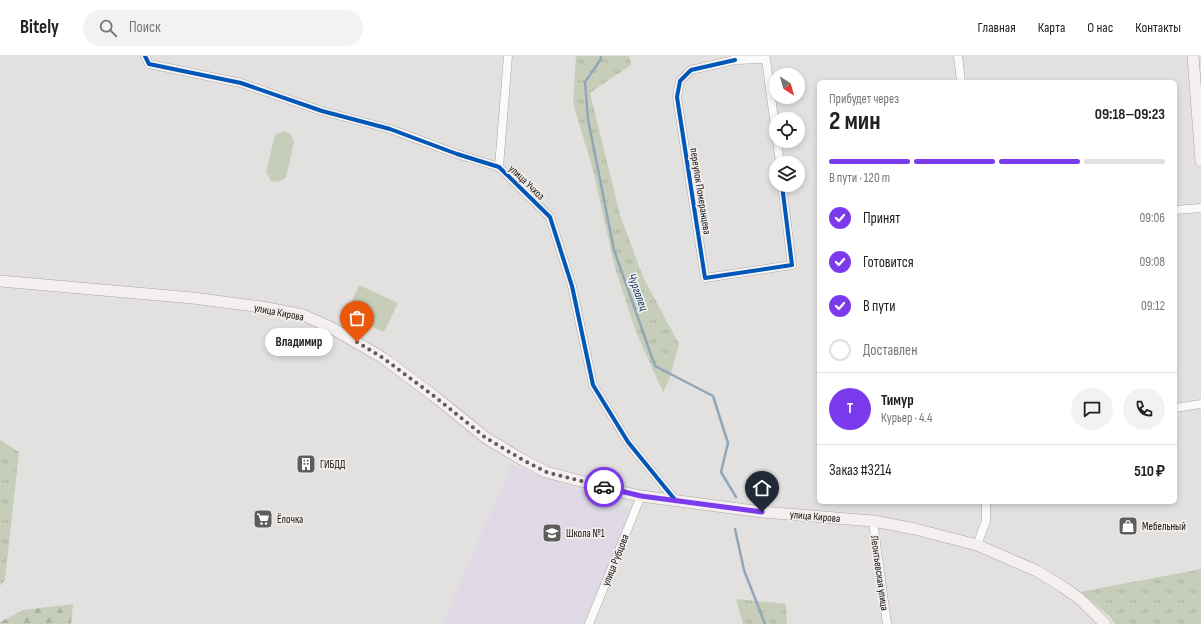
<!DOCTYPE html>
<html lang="ru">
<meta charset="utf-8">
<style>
:root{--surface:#fff;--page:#f2f2f2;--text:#222;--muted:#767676;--line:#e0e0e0;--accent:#7c3aed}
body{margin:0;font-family:"Sofia Sans Condensed",sans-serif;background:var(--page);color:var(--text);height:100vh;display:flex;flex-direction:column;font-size:15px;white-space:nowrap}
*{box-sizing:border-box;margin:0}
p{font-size:13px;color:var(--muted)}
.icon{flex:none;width:22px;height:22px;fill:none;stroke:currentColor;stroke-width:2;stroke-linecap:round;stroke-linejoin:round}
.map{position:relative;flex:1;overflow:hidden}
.drawer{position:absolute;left:817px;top:24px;width:360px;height:424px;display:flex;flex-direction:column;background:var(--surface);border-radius:6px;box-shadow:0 2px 6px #0003}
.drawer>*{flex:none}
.needle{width:26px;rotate:143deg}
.tools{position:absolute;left:769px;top:12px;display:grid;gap:8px}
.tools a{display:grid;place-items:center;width:36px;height:36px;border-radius:50%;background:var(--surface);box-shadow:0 2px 6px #0003;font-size:20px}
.pin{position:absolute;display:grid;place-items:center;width:34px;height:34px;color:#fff;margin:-41px -17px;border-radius:50% 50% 50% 0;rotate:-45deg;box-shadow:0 0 4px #0007}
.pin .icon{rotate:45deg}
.courier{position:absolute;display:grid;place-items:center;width:40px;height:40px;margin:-20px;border:3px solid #7c3aed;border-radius:50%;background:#fff;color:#222;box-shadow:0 1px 5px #0007}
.bubble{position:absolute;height:28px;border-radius:14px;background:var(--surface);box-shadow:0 2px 6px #0003;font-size:13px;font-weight:700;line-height:28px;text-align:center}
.overview em{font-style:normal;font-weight:700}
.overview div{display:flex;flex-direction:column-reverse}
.overview{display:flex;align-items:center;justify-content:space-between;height:68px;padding:0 12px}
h1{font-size:26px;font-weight:700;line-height:30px}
.bar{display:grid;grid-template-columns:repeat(4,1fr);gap:6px 4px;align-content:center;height:48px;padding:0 12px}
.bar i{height:5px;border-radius:3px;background:var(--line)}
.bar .current{background:var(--accent)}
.bar p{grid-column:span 4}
.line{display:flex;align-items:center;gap:10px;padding:0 12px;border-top:1px solid var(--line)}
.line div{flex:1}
.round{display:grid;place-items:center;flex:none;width:42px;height:42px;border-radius:21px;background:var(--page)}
ol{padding:0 12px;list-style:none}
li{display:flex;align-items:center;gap:12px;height:44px}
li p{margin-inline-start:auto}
li .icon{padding:4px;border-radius:50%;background:var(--accent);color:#fff;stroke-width:4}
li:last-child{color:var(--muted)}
li i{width:22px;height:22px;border:2px solid var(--line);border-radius:50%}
header{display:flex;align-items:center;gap:24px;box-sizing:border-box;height:56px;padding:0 20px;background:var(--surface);border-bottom:1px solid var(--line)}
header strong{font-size:19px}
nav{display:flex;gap:22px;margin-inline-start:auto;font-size:14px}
.search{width:280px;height:36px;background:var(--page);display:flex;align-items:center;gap:10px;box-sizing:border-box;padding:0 14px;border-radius:22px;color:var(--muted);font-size:15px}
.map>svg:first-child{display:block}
.education{fill:#ded9e4}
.grass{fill:url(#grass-tufts)}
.forest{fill:url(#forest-firs)}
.garden{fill:#c6ceba}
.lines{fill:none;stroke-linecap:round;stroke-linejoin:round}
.stream{stroke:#92a6b9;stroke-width:2.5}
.street-casing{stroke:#a8a7a6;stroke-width:9}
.secondary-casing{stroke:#a8a7a6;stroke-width:12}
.street{stroke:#fbfafa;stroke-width:8}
.secondary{stroke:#f5eff0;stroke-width:11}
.cycleway-casing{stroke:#f1edeb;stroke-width:6}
.cycleway{stroke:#0057b8;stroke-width:4}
.done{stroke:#5e5d5c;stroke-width:4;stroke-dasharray:0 7.2}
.route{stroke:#7c3aed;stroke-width:5}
.labels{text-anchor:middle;stroke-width:3.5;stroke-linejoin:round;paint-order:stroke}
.street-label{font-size:11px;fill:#171615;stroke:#f1edeb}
.poi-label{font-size:11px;fill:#171615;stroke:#f1edeb;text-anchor:start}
.water-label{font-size:12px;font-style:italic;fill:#03345b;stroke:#f1edeb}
</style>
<header>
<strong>Bitely</strong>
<div class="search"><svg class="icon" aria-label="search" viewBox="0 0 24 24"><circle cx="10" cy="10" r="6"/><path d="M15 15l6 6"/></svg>Поиск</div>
<nav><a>Главная</a><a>Карта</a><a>О нас</a><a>Контакты</a></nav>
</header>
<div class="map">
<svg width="1201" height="568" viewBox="0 0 1201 568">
<defs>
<pattern id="grass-tufts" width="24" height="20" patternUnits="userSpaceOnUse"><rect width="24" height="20" fill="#c6ceba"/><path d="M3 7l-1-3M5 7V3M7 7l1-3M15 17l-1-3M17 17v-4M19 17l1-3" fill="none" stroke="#a9b09f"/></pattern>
<pattern id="forest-firs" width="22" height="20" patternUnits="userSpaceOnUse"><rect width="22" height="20" fill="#c6ceba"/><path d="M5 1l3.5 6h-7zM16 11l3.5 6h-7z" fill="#a9b09f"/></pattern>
</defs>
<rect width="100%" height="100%" fill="#e3e1df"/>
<path class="education" d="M512,408L632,454L583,568H442Z"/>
<path class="grass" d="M576,0H629L631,9L590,37L620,159L643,221L679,288L669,324L663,336L636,276L615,212L593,114L573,47Z
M0,384L19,396L5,524L0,530Z
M1201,513V568H1115L1110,561L1080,536Z
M736,543L786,548L787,568H743Z"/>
<path class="forest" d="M73,548L71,568H0V566L23,554Z"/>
<path class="garden" d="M283,75L290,77L294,86L286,122L278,126L271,125L266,116L275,79Z
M359,229L398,247L384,276L345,259Z"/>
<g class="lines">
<path class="stream" d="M601,0V3L585,26L588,63L614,194L655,310L713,340L728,387L721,416L736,441
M735,473L744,514L765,568"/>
<g class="street-casing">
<path id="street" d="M145,0L149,8L241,27L322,55L390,73L457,98L499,111L550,161L572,230L593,329L628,386L676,445
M735,0V4L766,3L776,78
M958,0L961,26
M735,4L691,14L680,25L677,41L705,222L792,209L782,129
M777,85L780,107
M499,111L508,0
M1175,154L1201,152
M1175,352L1201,348
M873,465L887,568
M977,489L986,465V446
M589,568L641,440"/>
</g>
<g class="secondary-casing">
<path id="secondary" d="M1193,0L1201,105
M0,225L193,242L262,251L303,259L330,271L383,302L434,340L486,382L523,404L546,416L626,437L641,440L762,456L873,465L915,473L977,489L1037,515L1063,531L1080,543L1105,568"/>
</g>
<use href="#street" class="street"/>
<use href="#secondary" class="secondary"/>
<g class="cycleway-casing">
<path id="cycleway" d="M145,0L149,8L241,27L322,55L390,73L457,98L499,111L550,161L572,230L593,329L628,386L676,445
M735,4L691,14L680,25L677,41L705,222L792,209L782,129"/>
</g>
<use href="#cycleway" class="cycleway"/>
</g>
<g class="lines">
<path class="done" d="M357,286L383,302L434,340L486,382L523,404L546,416L604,431"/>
<path class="route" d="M604,431L641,440L762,456"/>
</g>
<defs>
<g id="building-square" transform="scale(1)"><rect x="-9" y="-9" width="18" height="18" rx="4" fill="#5e5d5c" stroke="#f1edeb"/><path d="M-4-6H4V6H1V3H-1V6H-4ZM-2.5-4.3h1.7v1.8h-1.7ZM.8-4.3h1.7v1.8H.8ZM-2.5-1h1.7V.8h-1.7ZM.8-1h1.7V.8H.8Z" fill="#fff"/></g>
<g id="supermarket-square" transform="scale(1)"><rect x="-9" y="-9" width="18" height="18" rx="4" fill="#5e5d5c" stroke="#f1edeb"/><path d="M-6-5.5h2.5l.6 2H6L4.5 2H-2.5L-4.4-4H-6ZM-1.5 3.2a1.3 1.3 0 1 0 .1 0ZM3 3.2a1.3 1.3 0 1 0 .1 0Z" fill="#fff"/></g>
<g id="shop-square" transform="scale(1)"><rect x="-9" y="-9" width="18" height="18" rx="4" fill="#5e5d5c" stroke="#f1edeb"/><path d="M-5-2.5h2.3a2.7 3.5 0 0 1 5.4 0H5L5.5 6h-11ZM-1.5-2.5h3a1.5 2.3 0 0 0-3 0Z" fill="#fff"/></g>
<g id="school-square" transform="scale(1)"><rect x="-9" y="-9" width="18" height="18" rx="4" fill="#5e5d5c" stroke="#f1edeb"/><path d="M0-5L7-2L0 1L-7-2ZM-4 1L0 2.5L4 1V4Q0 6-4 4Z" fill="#fff"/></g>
</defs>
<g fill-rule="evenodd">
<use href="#building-square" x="306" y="408"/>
<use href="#supermarket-square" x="263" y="463"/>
<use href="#shop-square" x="1128" y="470"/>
<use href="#school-square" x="552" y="477"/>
</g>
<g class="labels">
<g class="street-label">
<text transform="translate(527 126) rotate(44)" y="4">улица Учхоз</text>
<text transform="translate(701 135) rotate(81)" y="4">переулок Померанцева</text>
<text transform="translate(279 256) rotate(11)" y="4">улица Кирова</text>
<text transform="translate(815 460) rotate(5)" y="4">улица Кирова</text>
<text transform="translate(615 504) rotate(-68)" y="4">улица Рубцова</text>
<text transform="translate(880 517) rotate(82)" y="4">Леонтьевская улица</text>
</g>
<g class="poi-label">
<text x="320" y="412">ГИБДД</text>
<text x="277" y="467">Ёлочка</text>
<text x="1142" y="474">Мебельный</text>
<text x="566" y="481">Школа №1</text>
</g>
<g class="water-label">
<text transform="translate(638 236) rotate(70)" y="4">Чургалец</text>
</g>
</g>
</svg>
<div class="tools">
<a><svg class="needle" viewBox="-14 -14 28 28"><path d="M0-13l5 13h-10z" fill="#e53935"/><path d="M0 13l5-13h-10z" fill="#767676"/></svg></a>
<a><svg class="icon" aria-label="locate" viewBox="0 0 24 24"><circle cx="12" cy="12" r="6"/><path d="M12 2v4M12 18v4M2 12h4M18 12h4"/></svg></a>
<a><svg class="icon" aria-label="layers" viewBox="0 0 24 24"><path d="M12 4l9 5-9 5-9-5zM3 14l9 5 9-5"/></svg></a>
</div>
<div class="pin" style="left:357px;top:286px;background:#ea580c"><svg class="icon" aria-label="bag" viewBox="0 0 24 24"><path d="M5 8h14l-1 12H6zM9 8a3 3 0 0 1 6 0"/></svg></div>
<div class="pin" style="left:762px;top:456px;background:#1f2937"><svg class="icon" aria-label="home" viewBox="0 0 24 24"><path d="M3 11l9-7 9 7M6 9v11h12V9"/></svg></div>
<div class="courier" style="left:604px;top:431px"><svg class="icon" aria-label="car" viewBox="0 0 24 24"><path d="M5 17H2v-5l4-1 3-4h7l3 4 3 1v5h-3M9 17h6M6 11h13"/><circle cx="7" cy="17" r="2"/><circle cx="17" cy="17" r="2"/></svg></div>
<div class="bubble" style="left:265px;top:272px;width:68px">Владимир</div>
<section class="drawer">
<div class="overview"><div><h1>2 мин</h1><p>Прибудет через</p></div><em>09:18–09:23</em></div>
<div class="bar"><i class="current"></i><i class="current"></i><i class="current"></i><i></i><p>В пути · 120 m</p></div>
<ol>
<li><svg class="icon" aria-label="check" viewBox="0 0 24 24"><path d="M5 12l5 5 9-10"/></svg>Принят<p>09:06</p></li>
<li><svg class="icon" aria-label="check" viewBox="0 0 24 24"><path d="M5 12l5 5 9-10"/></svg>Готовится<p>09:08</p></li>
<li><svg class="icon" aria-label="check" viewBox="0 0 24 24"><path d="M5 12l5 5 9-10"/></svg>В пути<p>09:12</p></li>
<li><i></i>Доставлен</li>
</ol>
<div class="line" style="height:72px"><b class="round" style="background:var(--accent);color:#fff">Т</b><div><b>Тимур</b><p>Курьер · 4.4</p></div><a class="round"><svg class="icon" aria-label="chat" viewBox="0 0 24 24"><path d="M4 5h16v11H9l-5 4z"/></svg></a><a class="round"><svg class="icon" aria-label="phone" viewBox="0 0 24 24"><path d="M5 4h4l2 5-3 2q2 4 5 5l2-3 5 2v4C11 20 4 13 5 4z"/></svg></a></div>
<div class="line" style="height:52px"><div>Заказ #3214</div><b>510 ₽</b></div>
</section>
</div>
